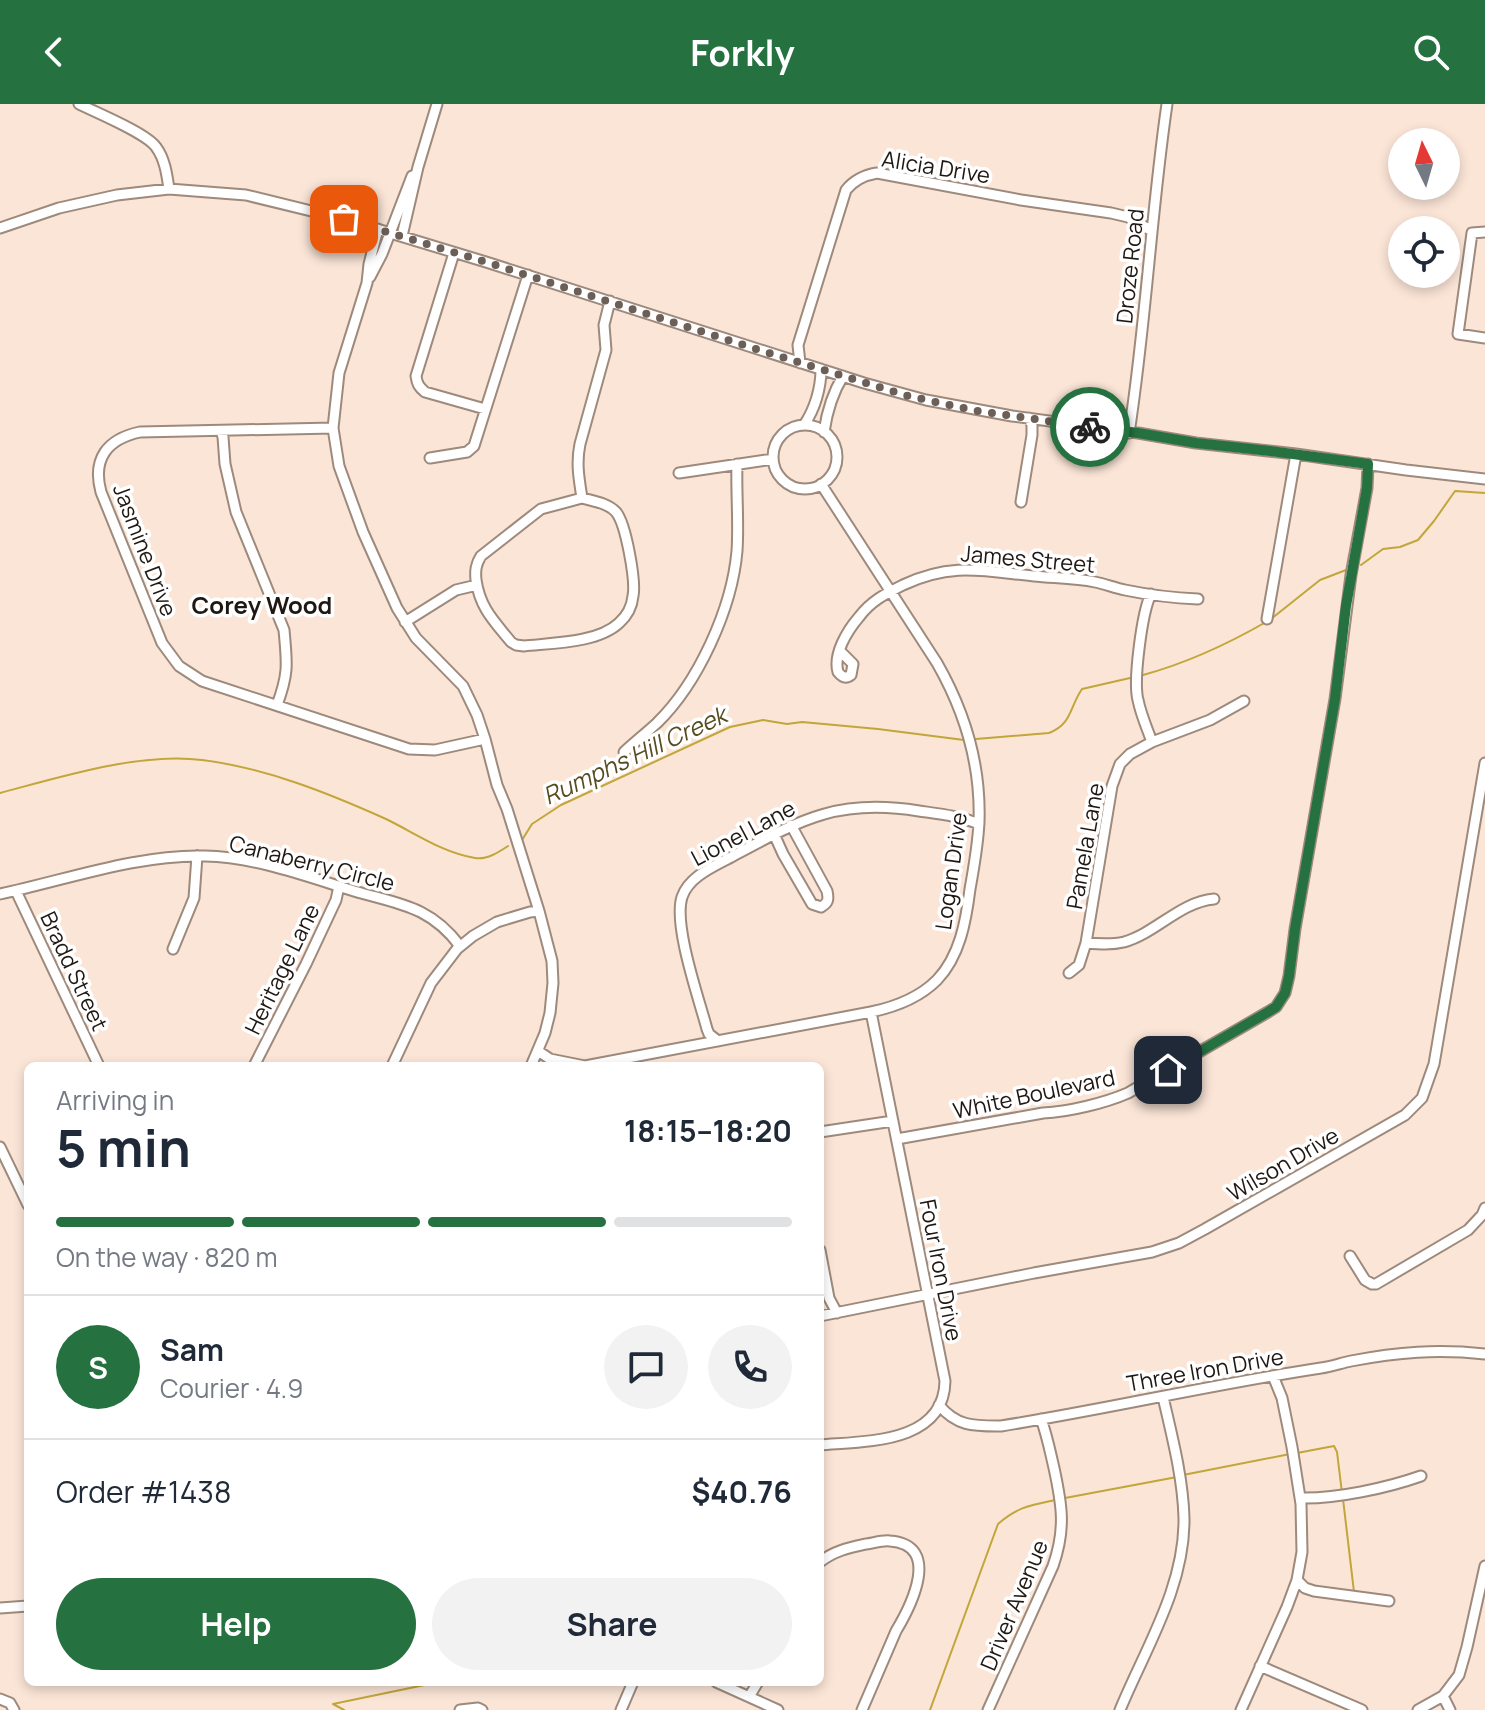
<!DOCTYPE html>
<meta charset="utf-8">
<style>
:root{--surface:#fff;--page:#f2f2f3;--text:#1f2937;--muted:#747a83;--line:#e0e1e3;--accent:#257140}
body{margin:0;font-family:Manrope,sans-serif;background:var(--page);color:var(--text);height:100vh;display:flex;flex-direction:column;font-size:30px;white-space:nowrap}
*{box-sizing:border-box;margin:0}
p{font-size:26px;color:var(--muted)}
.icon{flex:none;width:44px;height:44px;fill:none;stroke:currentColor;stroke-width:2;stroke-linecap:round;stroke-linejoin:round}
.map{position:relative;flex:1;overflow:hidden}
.panel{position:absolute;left:24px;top:958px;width:800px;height:624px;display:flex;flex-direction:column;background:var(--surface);border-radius:12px;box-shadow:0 4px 12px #0003}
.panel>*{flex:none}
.needle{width:52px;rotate:355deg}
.controls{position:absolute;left:1388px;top:24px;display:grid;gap:16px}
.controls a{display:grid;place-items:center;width:72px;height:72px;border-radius:50%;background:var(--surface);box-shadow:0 4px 12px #0003;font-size:40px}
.pin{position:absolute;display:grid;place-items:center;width:68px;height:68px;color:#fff;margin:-34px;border-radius:16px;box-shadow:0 4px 12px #0006}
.courier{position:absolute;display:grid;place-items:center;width:80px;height:80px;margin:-40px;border:6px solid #257140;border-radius:50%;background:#fff;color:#222;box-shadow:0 2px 10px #0007}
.head em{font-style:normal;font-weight:700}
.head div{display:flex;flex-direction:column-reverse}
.head{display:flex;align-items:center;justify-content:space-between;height:136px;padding:0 32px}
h1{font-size:52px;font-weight:700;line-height:60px}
.bar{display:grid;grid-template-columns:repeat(4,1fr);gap:12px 8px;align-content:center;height:96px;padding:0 32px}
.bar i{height:10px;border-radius:6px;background:var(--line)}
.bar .selected{background:var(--accent)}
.bar p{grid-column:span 4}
.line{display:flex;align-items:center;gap:20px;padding:0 32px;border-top:2px solid var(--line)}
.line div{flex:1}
.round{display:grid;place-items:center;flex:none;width:84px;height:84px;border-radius:42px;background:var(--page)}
.action{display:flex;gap:16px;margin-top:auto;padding:16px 32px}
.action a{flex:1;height:92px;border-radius:48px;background:var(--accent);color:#fff;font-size:32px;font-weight:700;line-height:92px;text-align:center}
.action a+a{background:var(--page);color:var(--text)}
header{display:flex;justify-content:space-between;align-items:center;height:104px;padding:0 32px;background:var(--accent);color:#fff;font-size:36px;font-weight:700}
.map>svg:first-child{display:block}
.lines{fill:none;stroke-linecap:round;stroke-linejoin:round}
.stream{stroke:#c1a63a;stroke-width:2}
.minor-casing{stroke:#9d8a7c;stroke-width:13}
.minor{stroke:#fff;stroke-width:9}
.done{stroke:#6c5f57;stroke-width:8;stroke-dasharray:0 14.4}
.route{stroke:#257140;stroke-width:10}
.labels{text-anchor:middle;stroke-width:7;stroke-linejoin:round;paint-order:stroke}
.street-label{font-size:22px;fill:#1f1712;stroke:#fff}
.neighbourhood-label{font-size:24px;font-weight:bold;fill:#1f1712;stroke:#fff}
.water-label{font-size:24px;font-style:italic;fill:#574b20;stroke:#fff}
</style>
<header><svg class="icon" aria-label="back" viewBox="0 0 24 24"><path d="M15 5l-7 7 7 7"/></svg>Forkly<svg class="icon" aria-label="search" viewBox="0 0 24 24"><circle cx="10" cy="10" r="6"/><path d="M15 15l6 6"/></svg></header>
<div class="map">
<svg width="1485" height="1606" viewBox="0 0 1485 1606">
<rect width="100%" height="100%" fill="#fbe5d7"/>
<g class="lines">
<path class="stream" d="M1361,461L1383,445L1400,443L1418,436L1434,417L1455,387L1485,389
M1271,515L1320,476L1346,466
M1143,571C1187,559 1226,541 1266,518
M976,635L1049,629C1072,620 1069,604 1082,585L1130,574
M0,689C60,673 140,648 202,656C266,664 328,689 386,715C415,729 443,749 475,754C487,756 499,748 508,742
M522,736L532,720L561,701L730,623L763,616L787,620L802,618L878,625L964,636
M1297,1349L1334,1342L1337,1348L1342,1389
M1183,1371L1290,1350
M1065,1394L1177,1373
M1343,1395L1354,1488
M344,1606L333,1600L439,1578
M930,1606L998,1420C1017,1403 1031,1401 1055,1396"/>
<g class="minor-casing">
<path id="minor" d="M79,0C97,9 146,29 156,43C165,55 167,71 169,85
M0,124L59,104L117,91L169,85L246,91L344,115L486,158L864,279L926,296L1012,312L1138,329L1196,339L1296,350L1406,366L1485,375
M378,125L369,160L367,179L339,269L333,324L339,362L363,428L397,504L416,534L463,582L477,611L485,635L497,681L507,705L539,807L552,857L553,879L550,909L545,929L531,962
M1485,128L1472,129L1458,230L1485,234
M402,132L418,63L437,0
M454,149L416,272C417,280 419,283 425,288L485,305
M370,173L382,150L412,72
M800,259L798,241L846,86C854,76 865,71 877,69L1021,96L1111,109L1128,113L1152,127
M804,321C815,305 821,284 821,265
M773 353a32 32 0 1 1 64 0a32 32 0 1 1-64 0Z
M333,324L140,328C107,335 92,355 101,388L162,539L179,562L202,577L409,645L435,646L485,635
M221,327L223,333L225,360L236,408L284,526C287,559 289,569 277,601
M824,328C827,307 832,290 843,272
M1129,329C1146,220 1151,109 1167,0
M430,354L467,348L474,342L528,171
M679,369L773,355
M582,394L541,405L481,452C476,460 475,466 476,476C480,504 494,517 511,538L516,541L524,542C552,539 598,539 619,519C627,512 632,502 633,492C636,477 626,420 616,408C608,399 593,397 582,394C579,375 576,359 580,340L606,246L604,221L610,197
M1021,398L1032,331V321L1029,314
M1151,490C1142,508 1133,577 1138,596C1141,611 1147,624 1152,638
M1267,515L1296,350
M405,518L456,486L477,481
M840,547L853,560L851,571C846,575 842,573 838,568C833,550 847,527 859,513C871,497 885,490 903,481C952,458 983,467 1034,472C1054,474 1076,474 1095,478C1105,480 1115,484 1125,486C1149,491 1173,494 1198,495
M624,648C635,638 646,629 657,619C698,579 732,505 737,447C739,418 736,389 737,360
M774,730L783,750L812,800L821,803C828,799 829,796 827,787L791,721
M16,787L99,962
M0,790C66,776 138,750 205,752C255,753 306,772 354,787C399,800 430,802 460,842
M1086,839C1099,840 1112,841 1124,838C1156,829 1180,798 1214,795
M173,845L194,794L197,752
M1069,869L1079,861L1086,839L1112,682L1120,660L1130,650L1152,638L1210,616L1244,597
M718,937L709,930L707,925C699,895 673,821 682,793C689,772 715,762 733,752C802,715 839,694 919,707C940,710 960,712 979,720
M538,947L550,955L585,962L871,908C895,903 919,894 937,876C960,852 966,817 970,785C974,763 978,740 979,718C981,661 965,608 937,559L821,380
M254,962L306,860L336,796L339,782
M392,962L431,879L457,845L473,832L497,818L530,808L539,807
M820,1028L893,1017
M897,1035L1043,1009C1068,1008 1105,999 1128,989L1268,908L1276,903L1285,889L1289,872L1295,825L1335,595L1351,471L1367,384L1368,360
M0,1043L28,1101
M820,1146L829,1194L837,1209
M1350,1152L1365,1176L1372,1180H1376L1468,1126L1482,1111L1485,1104
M820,1212L1034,1169L1152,1148L1179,1139L1205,1125L1405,1011L1422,994L1434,960L1485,659
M939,1301C957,1323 975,1322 1001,1322C1108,1305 1214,1280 1321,1264C1331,1263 1341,1259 1351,1257C1398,1248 1437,1245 1485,1250
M820,1341C865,1337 944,1340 945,1277L871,908
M1300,1394C1336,1395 1387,1384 1421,1372
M820,1458C834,1447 848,1444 866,1440C874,1439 882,1436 890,1437C942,1441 911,1502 896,1527L862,1606
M1297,1476L1305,1484L1314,1487L1389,1497
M0,1504L28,1502
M1260,1562L1362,1606
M716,1578L778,1606
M1443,1592L1450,1606
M749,1593L758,1578
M0,1595L10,1599L14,1606
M460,1606L478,1604L482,1606
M621,1606L633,1578
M988,1606L1053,1462C1066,1425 1062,1401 1054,1364C1050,1347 1047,1331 1041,1315
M1120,1606C1145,1545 1185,1483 1184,1414C1183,1374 1172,1332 1163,1293
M1241,1606L1287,1503L1297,1476L1302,1448L1301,1400L1292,1343L1282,1294L1273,1272
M1418,1606L1443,1592L1459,1571L1467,1543L1485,1462"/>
</g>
<use href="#minor" class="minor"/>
</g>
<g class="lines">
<path class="done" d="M344,115L486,158L756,245L908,292L978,307L1090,323"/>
<path class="route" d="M1090,323L1138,329L1196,339L1270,347L1368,360L1367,384L1346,502L1335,595L1295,825L1289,872L1285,889L1276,903L1268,908L1168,966"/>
</g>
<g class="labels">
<g class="street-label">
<text transform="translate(936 63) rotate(9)" y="8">Alicia Drive</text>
<text transform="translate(1130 162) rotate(-84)" y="8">Droze Road</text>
<text transform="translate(145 446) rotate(69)" y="8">Jasmine Drive</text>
<text transform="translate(1028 455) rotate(5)" y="8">James Street</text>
<text transform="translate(743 729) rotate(-28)" y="8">Lionel Lane</text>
<text transform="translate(1085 742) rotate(-80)" y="8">Pamela Lane</text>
<text transform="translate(312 759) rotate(14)" y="8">Canaberry Circle</text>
<text transform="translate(951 767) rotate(-82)" y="8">Logan Drive</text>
<text transform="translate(282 865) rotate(-64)" y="8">Heritage Lane</text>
<text transform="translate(74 867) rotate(65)" y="8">Bradd Street</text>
<text transform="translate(1034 990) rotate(-12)" y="8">White Boulevard</text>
<text transform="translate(1283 1060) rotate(-30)" y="8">Wilson Drive</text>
<text transform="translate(941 1166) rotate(79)" y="8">Four Iron Drive</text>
<text transform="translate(1205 1266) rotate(-10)" y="8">Three Iron Drive</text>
<text transform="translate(1014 1501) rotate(-67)" y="8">Driver Avenue</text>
</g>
<g class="neighbourhood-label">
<text x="262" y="510">Corey Wood</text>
</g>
<g class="water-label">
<text transform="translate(635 652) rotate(-25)" y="8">Rumphs Hill Creek</text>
</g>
</g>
</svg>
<div class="controls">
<a><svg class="needle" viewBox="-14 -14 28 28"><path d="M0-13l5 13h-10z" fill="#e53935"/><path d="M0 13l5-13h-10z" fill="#747a83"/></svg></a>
<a><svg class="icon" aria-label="locate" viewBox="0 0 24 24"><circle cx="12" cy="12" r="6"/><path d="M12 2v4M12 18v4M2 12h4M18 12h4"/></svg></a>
</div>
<div class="pin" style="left:344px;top:115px;background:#ea580c"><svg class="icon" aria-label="bag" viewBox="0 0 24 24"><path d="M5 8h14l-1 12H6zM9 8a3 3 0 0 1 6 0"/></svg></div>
<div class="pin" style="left:1168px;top:966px;background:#1f2937"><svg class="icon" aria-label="home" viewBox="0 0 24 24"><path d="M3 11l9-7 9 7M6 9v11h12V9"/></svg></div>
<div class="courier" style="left:1090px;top:323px"><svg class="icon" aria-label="bike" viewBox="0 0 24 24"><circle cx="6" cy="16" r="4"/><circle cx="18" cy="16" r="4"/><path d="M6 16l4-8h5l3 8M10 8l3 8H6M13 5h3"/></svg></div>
<section class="panel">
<div class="head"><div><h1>5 min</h1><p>Arriving in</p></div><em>18:15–18:20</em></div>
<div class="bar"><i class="selected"></i><i class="selected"></i><i class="selected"></i><i></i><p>On the way · 820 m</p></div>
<div class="line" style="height:144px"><b class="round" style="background:var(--accent);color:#fff">S</b><div><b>Sam</b><p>Courier · 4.9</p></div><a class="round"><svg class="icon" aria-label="chat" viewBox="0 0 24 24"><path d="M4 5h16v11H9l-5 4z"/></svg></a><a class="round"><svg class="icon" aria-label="phone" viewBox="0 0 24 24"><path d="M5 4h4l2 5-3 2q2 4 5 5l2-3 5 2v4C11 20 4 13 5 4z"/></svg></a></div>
<div class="line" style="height:104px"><div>Order #1438</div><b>$40.76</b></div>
<div class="action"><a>Help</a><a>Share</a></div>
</section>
</div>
